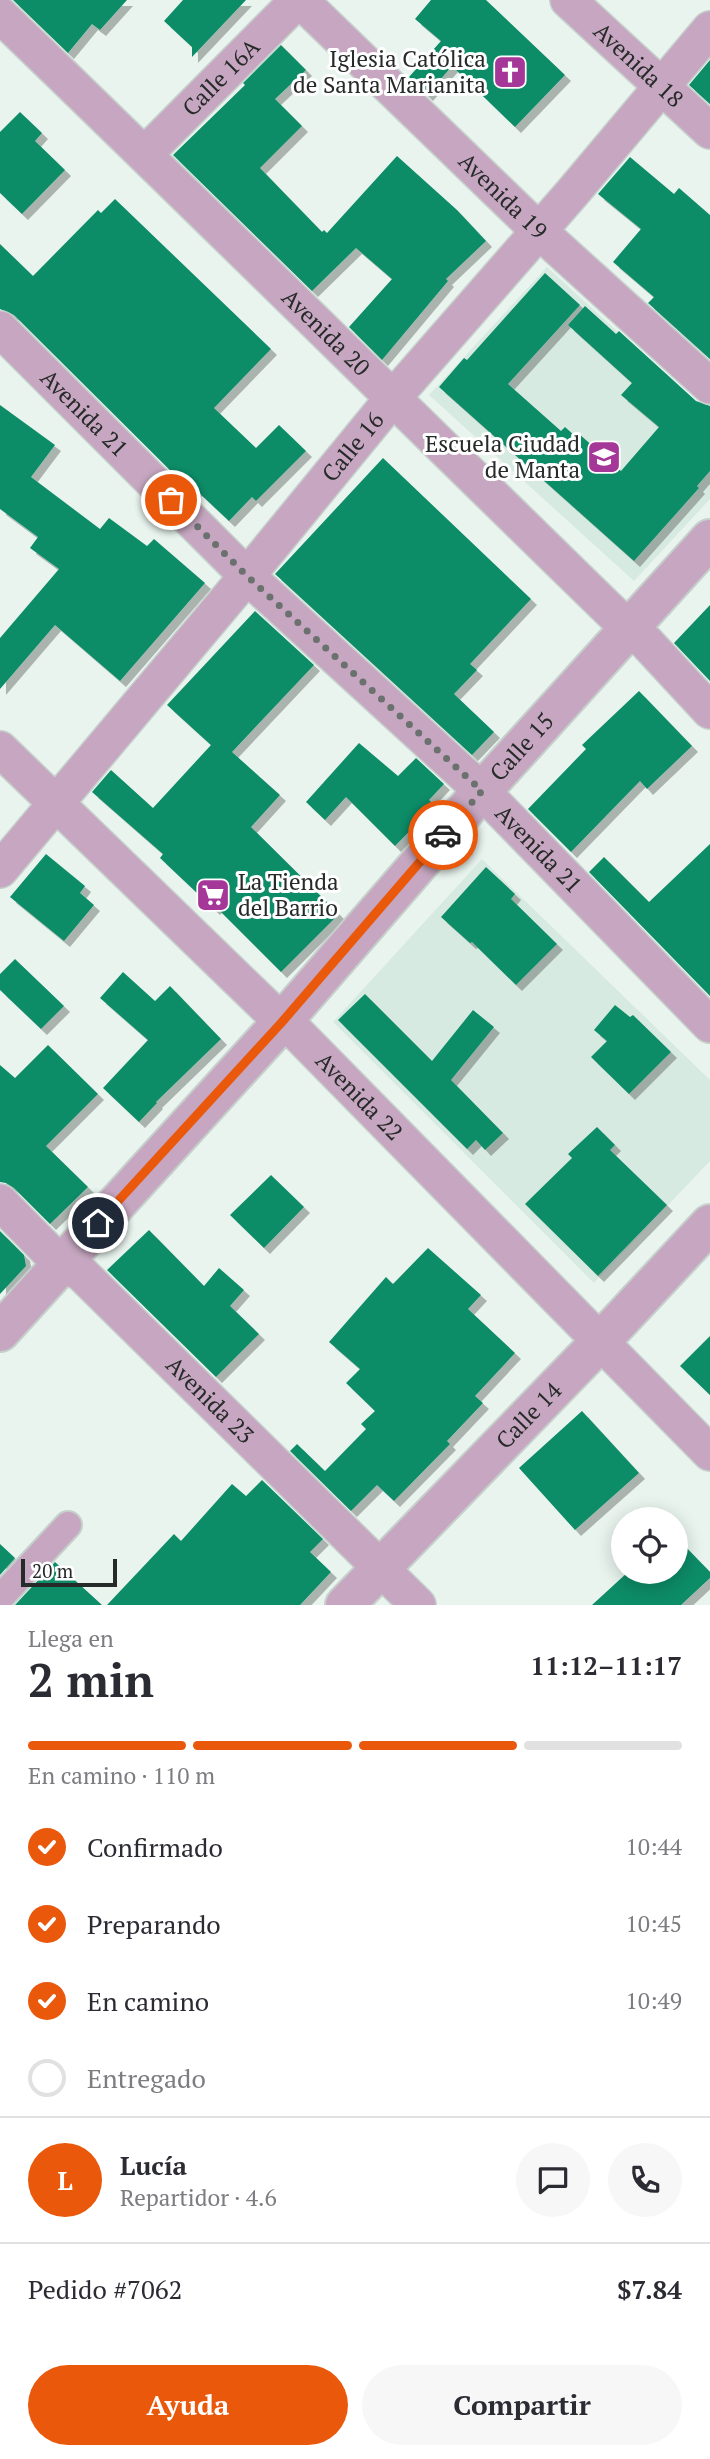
<!DOCTYPE html>
<html lang="es">
<meta charset="utf-8">
<style>
:root{--surface:#fff;--page:#f7f7f7;--text:#2b2b33;--muted:#7c7c81;--line:#e1e1e2;--accent:#ea580c}
body{margin:0;font-family:"PT Serif",serif;background:var(--page);color:var(--text);height:100vh;display:flex;flex-direction:column;font-size:26px;white-space:nowrap}
*{box-sizing:border-box;margin:0}
p{font-size:23px;color:var(--muted)}
.icon{flex:none;width:38px;height:38px;fill:none;stroke:currentColor;stroke-width:2;stroke-linecap:round;stroke-linejoin:round}
.map{position:relative;height:1605px;overflow:hidden}
.side{display:flex;flex-direction:column;background:var(--surface);flex:1}
.side>*{flex:none}
.fabs{position:absolute;left:611px;top:1507px;display:grid;gap:14px}
.fabs a{display:grid;place-items:center;width:77px;height:77px;border-radius:50%;background:var(--surface);box-shadow:0 4px 18px #0003;font-size:35px}
.scale{position:absolute;left:21px;bottom:18px;width:96px;box-sizing:border-box;padding-left:7px;border:4px solid #262a28;border-top:0;font-size:19px;line-height:24px;white-space:nowrap;color:#262a28;-webkit-text-stroke:5px #fff;paint-order:stroke}
.pin{position:absolute;display:grid;place-items:center;width:60px;height:60px;color:#fff;margin:-30px;border:4px solid #fff;border-radius:50%;box-shadow:0 2px 7px #0007}
.courier{position:absolute;display:grid;place-items:center;width:70px;height:70px;margin:-35px;border:5px solid #ea580c;border-radius:50%;background:#fff;color:#222;box-shadow:0 2px 9px #0007}
.head em{font-style:normal;font-weight:600}
.head div{display:flex;flex-direction:column-reverse}
.head{display:flex;align-items:center;justify-content:space-between;height:119px;padding:0 28px}
h1{font-size:46px;font-weight:600;line-height:52px}
.bar{display:grid;grid-template-columns:repeat(4,1fr);gap:10px 7px;align-content:center;height:84px;padding:0 28px}
.bar i{height:9px;border-radius:5px;background:var(--line)}
.bar .active{background:var(--accent)}
.bar p{grid-column:span 4}
.line{display:flex;align-items:center;gap:18px;padding:0 28px;border-top:2px solid var(--line)}
.line div{flex:1}
.round{display:grid;place-items:center;flex:none;width:74px;height:74px;border-radius:37px;background:var(--page)}
ol{padding:0 28px;list-style:none}
li{display:flex;align-items:center;gap:21px;height:77px}
li p{margin-inline-start:auto}
li .icon{padding:7px;border-radius:50%;background:var(--accent);color:#fff;stroke-width:4}
li:last-child{color:var(--muted)}
li i{width:38px;height:38px;border:4px solid var(--line);border-radius:50%}
.primary-button{display:flex;gap:14px;margin-top:auto;padding:14px 28px}
.primary-button a{flex:1;height:80px;border-radius:42px;background:var(--accent);color:#fff;font-size:28px;font-weight:600;line-height:80px;text-align:center}
.primary-button a+a{background:var(--page);color:var(--text)}
.map>svg:first-child{display:block}
.built{fill:#d7eae1}
.building{fill:#118c67;filter:url(#shadow)}
.lines{fill:none;stroke-linecap:round;stroke-linejoin:round}
.pedestrian-casing{stroke:#c6d0cb;stroke-width:30}
.minor-casing{stroke:#c6d0cb;stroke-width:38}
.tertiary-casing{stroke:#c6d0cb;stroke-width:42}
.pedestrian{stroke:#c6a6c0;stroke-width:26}
.minor{stroke:#c6a6c0;stroke-width:35}
.tertiary{stroke:#c6a6c0;stroke-width:38}
.done{stroke:#6a716e;stroke-width:7;stroke-dasharray:0 12.6}
.route{stroke:#ea580c;stroke-width:9}
.labels{text-anchor:middle;stroke-width:6;stroke-linejoin:round;paint-order:stroke}
.poi-label{font-size:23px;fill:#262a28;stroke:#fff;text-anchor:end}
.street-label{font-size:23px;fill:#262a28;stroke:#fff}
</style>
<div class="map">
<svg width="710" height="1605" viewBox="0 0 710 1605">
<defs>
<filter id="shadow"><feDropShadow dx="6" dy="6" stdDeviation="0" flood-color="#0004"/></filter>
</defs>
<rect width="100%" height="100%" fill="#e9f4ef"/>
<path class="built" d="M547,267L710,416V499L634,581L429,395Z
M482,859L710,1080V1161L594,1283L333,1022Z"/>
<path class="building" d="M13,0H127L100,30L92,24L68,53Z
M183,0H246L192,57V47L164,21Z
M431,0H486L565,75L515,127L452,66L427,95L409,77L441,41L415,19Z
M281,45L306,70L275,99L302,126L260,168L322,232L324,230L327,233L397,156L457,210L486,241L446,279L448,281L382,360L349,327L392,279L356,248L312,291L173,155L245,85L243,83Z
M710,60V104L689,85Z
M20,112L42,133L35,141L65,170L22,214L0,193V132Z
M630,157L674,194L679,188L710,215V359L648,303L654,297L613,262L641,229L598,194Z
M115,199L271,349L214,408L256,448L279,425L306,451L256,501L252,497L229,521L196,490L193,493L14,315L0,309V244L33,276L98,210L101,213Z
M545,273L580,305L508,384L561,431L565,427L575,436L578,433L621,471L659,427L621,395L632,383L568,325L585,306L616,334L619,331L696,401L710,406V471L697,486L699,488L634,561L439,387L464,358L467,360Z
M0,405L55,445L31,477L100,529L109,518L147,546L154,539L205,583L120,681L55,625L0,689V638L59,569L30,548L38,537L0,509Z
M383,458L531,599L470,664L477,670L454,694L494,732L472,755L275,574Z
M710,605V681L674,643Z
M255,611L314,665L232,752L280,795L251,827L339,914L281,972L216,907L214,909L160,858L163,854L92,792L111,770L153,808L211,745L167,705Z
M639,691L692,746L647,789L640,781L571,852L528,809L586,749L582,745Z
M359,743L398,776L416,758L444,784L429,800L435,805L395,846L346,797L325,820L306,802Z
M710,844V996L589,872L604,857L649,902Z
M46,854L85,886L80,893L94,905L64,941L10,897Z
M486,867L515,894L511,899L557,944L516,985L472,942L470,943L441,917Z
M15,959L64,1006L41,1029L0,990V974Z
M123,972L155,1001L170,986L221,1039L156,1102L157,1103L139,1122L103,1088L148,1040L100,998Z
M365,994L432,1061L473,1010L494,1027L451,1080L503,1133L485,1150L476,1140L467,1149L338,1020Z
M615,1005L630,1017L633,1015L671,1052L629,1094L591,1057L607,1041L594,1030Z
M48,1045L98,1094L46,1146L88,1187L50,1224L14,1188L6,1183L0,1182V1065L15,1078Z
M597,1127L615,1145L610,1150L667,1205L598,1276L525,1204L572,1158L568,1154Z
M271,1175L304,1207L264,1248L230,1215Z
M149,1230L204,1286L219,1268L244,1290L230,1306L259,1334L216,1377L107,1270Z
M0,1231L24,1255L26,1266L0,1294Z
M428,1248L481,1295L468,1309L515,1353L475,1396L483,1403L447,1441L450,1444L394,1501L377,1485L351,1511L290,1451L297,1444L325,1471L366,1429L361,1424L375,1411L346,1383L360,1369L329,1342L386,1277L393,1284Z
M710,1336V1395L680,1366Z
M582,1411L639,1473L575,1530L519,1468Z
M262,1480L323,1539L310,1552L331,1572L300,1605H107L174,1534L181,1541L232,1484L246,1496Z
M676,1537L710,1572V1578L681,1605H592L628,1572H676Z
M0,1544L15,1558L0,1575Z
M55,1562L102,1605H15Z"/>
<g class="lines">
<g class="pedestrian-casing">
<path id="pedestrian" d="M0,1598L68,1525"/>
</g>
<g class="minor-casing">
<g id="minor">
<path id="s1" d="M300,0L539,231L710,386"/>
<path id="s2" d="M568,0L710,131"/>
<path id="s3" d="M0,15C211,218 419,425 629,629L646,642L710,711"/>
<path id="s4" d="M145,154L298,0"/>
<path id="s5" d="M0,329L247,576L482,791L710,1025"/>
<path id="s6" d="M0,749L282,1022L297,1033L710,1453"/>
<path id="s7" d="M0,870L247,576L392,399L573,192L710,29"/>
<path id="s8" d="M0,1202L61,1264L81,1273L418,1605"/>
</g>
</g>
<g class="tertiary-casing">
<g id="tertiary">
<path id="s9" d="M0,1332L282,1022L482,791L710,539"/>
<path id="s10" d="M345,1605L600,1342L710,1224"/>
</g>
</g>
<use href="#pedestrian" class="pedestrian"/>
<use href="#minor" class="minor"/>
<use href="#tertiary" class="tertiary"/>
</g>
<g class="lines">
<path class="done" d="M171,500L247,576L482,791L443,835"/>
<path class="route" d="M98,1223L282,1022L443,835"/>
</g>
<defs>
<g id="church-square" transform="scale(1.75)"><rect x="-9" y="-9" width="18" height="18" rx="4" fill="#a43797" stroke="#fff"/><path d="M-1.2-6h2.4v3.5h3.3v2.4h-3.3V6h-2.4V-.1h-3.3v-2.4h3.3Z" fill="#fff"/></g>
<g id="school-square" transform="scale(1.75)"><rect x="-9" y="-9" width="18" height="18" rx="4" fill="#a43797" stroke="#fff"/><path d="M0-5L7-2L0 1L-7-2ZM-4 1L0 2.5L4 1V4Q0 6-4 4Z" fill="#fff"/></g>
<g id="supermarket-square" transform="scale(1.75)"><rect x="-9" y="-9" width="18" height="18" rx="4" fill="#a43797" stroke="#fff"/><path d="M-6-5.5h2.5l.6 2H6L4.5 2H-2.5L-4.4-4H-6ZM-1.5 3.2a1.3 1.3 0 1 0 .1 0ZM3 3.2a1.3 1.3 0 1 0 .1 0Z" fill="#fff"/></g>
</defs>
<g fill-rule="evenodd">
<use href="#church-square" x="510" y="72"/>
<use href="#school-square" x="604" y="457"/>
<use href="#supermarket-square" x="213" y="895"/>
</g>
<g class="labels">
<g class="poi-label">
<text x="486" y="67">Iglesia Católica<tspan x="486" dy="26">de Santa Marianita</tspan></text>
<text x="580" y="452">Escuela Ciudad<tspan x="580" dy="26">de Manta</tspan></text>
<text x="238" y="890" text-anchor="start">La Tienda<tspan x="238" dy="26">del Barrio</tspan></text>
</g>
<g class="street-label">
<text dy="8" stroke="none"><textPath href="#s2" startOffset="96">Avenida 18</textPath></text>
<text dy="8" stroke="none"><textPath href="#s4" startOffset="108">Calle 16A</textPath></text>
<text dy="8" stroke="none"><textPath href="#s1" startOffset="282">Avenida 19</textPath></text>
<text dy="8" stroke="none"><textPath href="#s3" startOffset="455">Avenida 20</textPath></text>
<text dy="8" stroke="none"><textPath href="#s5" startOffset="119">Avenida 21</textPath></text>
<text dy="8" stroke="none"><textPath href="#s7" startOffset="551">Calle 16</textPath></text>
<text dy="8" stroke="none"><textPath href="#s9" startOffset="784">Calle 15</textPath></text>
<text dy="8" stroke="none"><textPath href="#s5" startOffset="749">Avenida 21</textPath></text>
<text dy="8" stroke="none"><textPath href="#s6" startOffset="500">Avenida 22</textPath></text>
<text dy="8" stroke="none"><textPath href="#s8" startOffset="290">Avenida 23</textPath></text>
<text dy="8" stroke="none"><textPath href="#s10" startOffset="264">Calle 14</textPath></text>
</g>
</g>
</svg>
<div class="fabs">
<a><svg class="icon" aria-label="locate" viewBox="0 0 24 24"><circle cx="12" cy="12" r="6"/><path d="M12 2v4M12 18v4M2 12h4M18 12h4"/></svg></a>
</div>
<div class="scale">20 m</div>
<div class="pin" style="left:171px;top:500px;background:#ea580c"><svg class="icon" aria-label="bag" viewBox="0 0 24 24"><path d="M5 8h14l-1 12H6zM9 8a3 3 0 0 1 6 0"/></svg></div>
<div class="pin" style="left:98px;top:1223px;background:#1f2937"><svg class="icon" aria-label="home" viewBox="0 0 24 24"><path d="M3 11l9-7 9 7M6 9v11h12V9"/></svg></div>
<div class="courier" style="left:443px;top:835px"><svg class="icon" aria-label="car" viewBox="0 0 24 24"><path d="M5 17H2v-5l4-1 3-4h7l3 4 3 1v5h-3M9 17h6M6 11h13"/><circle cx="7" cy="17" r="2"/><circle cx="17" cy="17" r="2"/></svg></div>
</div>
<section class="side">
<div class="head"><div><h1>2 min</h1><p>Llega en</p></div><em>11:12–11:17</em></div>
<div class="bar"><i class="active"></i><i class="active"></i><i class="active"></i><i></i><p>En camino · 110 m</p></div>
<ol>
<li><svg class="icon" aria-label="check" viewBox="0 0 24 24"><path d="M5 12l5 5 9-10"/></svg>Confirmado<p>10:44</p></li>
<li><svg class="icon" aria-label="check" viewBox="0 0 24 24"><path d="M5 12l5 5 9-10"/></svg>Preparando<p>10:45</p></li>
<li><svg class="icon" aria-label="check" viewBox="0 0 24 24"><path d="M5 12l5 5 9-10"/></svg>En camino<p>10:49</p></li>
<li><i></i>Entregado</li>
</ol>
<div class="line" style="height:126px"><b class="round" style="background:var(--accent);color:#fff">L</b><div><b>Lucía</b><p>Repartidor · 4.6</p></div><a class="round"><svg class="icon" aria-label="chat" viewBox="0 0 24 24"><path d="M4 5h16v11H9l-5 4z"/></svg></a><a class="round"><svg class="icon" aria-label="phone" viewBox="0 0 24 24"><path d="M5 4h4l2 5-3 2q2 4 5 5l2-3 5 2v4C11 20 4 13 5 4z"/></svg></a></div>
<div class="line" style="height:91px"><div>Pedido #7062</div><b>$7.84</b></div>
<div class="primary-button"><a>Ayuda</a><a>Compartir</a></div>
</section>
